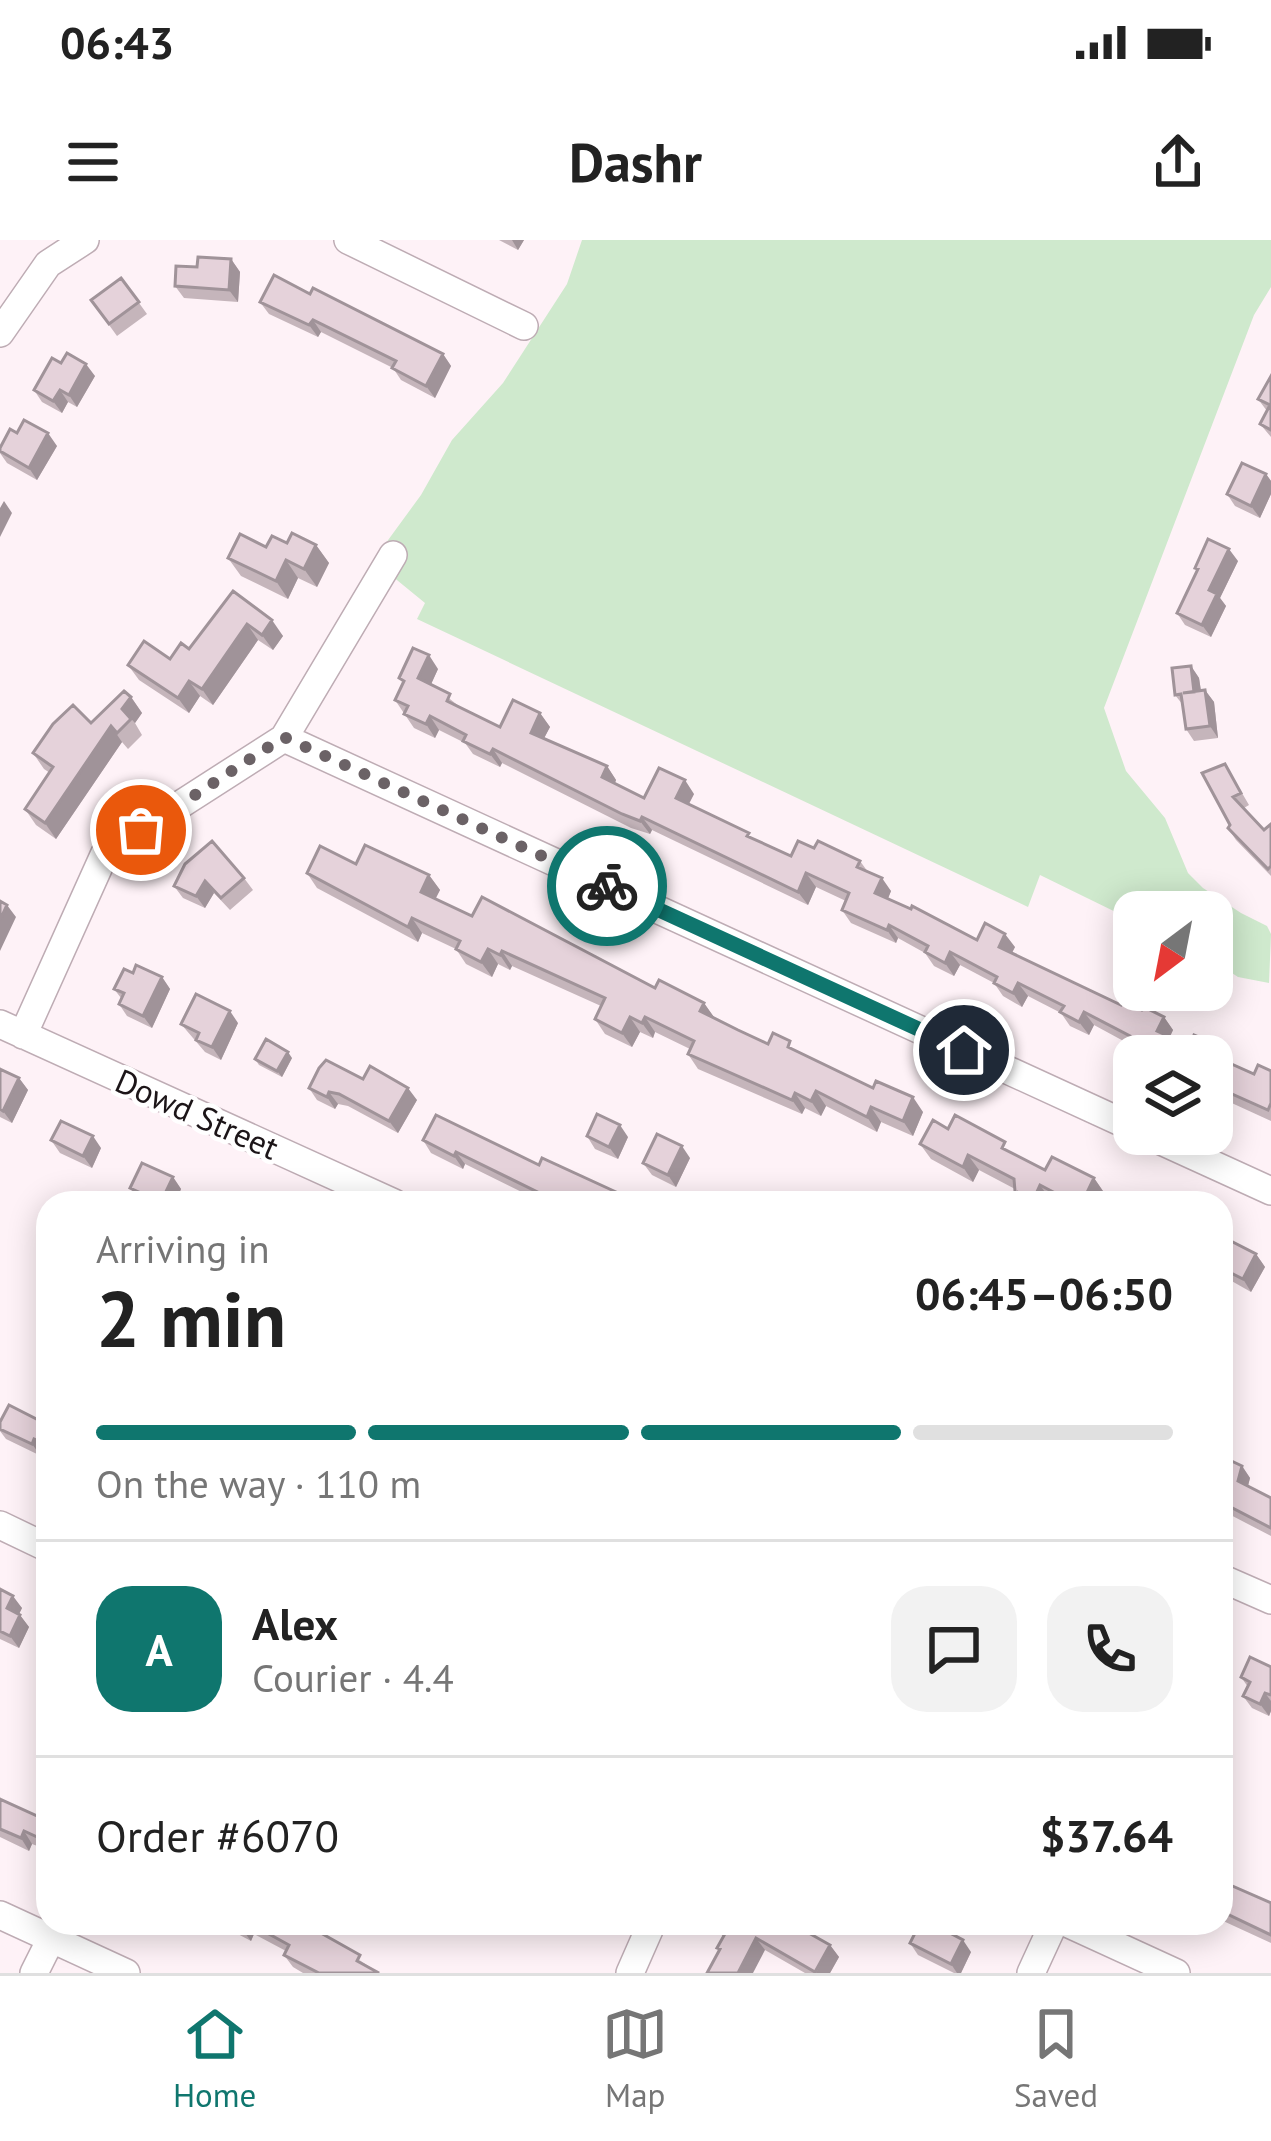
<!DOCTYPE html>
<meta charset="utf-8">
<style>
:root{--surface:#fff;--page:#f2f2f2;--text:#222;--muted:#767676;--line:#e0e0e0;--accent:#0f766e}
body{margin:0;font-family:"PT Sans",sans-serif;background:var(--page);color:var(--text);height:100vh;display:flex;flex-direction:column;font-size:45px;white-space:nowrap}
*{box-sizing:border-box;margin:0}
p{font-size:39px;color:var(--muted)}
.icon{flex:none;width:66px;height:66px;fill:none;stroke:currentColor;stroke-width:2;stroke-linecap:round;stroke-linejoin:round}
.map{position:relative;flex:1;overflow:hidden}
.drawer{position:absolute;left:36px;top:951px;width:1197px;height:744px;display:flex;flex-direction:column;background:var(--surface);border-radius:36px;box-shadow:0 6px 30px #0003}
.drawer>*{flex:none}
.needle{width:78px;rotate:212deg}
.buttons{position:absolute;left:1113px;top:651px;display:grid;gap:24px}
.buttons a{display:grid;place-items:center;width:120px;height:120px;border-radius:24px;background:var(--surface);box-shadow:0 6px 30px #0003;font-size:60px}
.pin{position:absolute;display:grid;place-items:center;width:102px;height:102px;color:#fff;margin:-51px;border:6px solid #fff;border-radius:50%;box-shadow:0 3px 12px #0007}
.courier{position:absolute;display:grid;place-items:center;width:120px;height:120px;margin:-60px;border:9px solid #0f766e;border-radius:50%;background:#fff;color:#222;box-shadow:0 3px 15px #0007}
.headline em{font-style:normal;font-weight:700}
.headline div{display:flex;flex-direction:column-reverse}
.headline{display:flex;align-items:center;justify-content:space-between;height:204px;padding:0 60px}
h1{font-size:78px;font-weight:700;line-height:90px}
.bar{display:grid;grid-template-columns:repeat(4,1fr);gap:18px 12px;align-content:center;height:144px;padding:0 60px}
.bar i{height:15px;border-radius:9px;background:var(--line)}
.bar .active{background:var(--accent)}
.bar p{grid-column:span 4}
.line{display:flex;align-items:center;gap:30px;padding:0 60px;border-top:3px solid var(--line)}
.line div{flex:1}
.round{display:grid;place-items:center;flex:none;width:126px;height:126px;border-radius:36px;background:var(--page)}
.status{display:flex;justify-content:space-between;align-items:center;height:84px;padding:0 60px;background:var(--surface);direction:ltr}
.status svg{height:33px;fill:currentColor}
header{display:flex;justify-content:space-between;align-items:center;height:156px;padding:0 60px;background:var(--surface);font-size:54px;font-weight:700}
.menu{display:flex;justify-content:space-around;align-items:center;height:168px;border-top:3px solid var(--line);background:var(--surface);font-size:33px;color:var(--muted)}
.menu a{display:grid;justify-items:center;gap:6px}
.menu .active{color:var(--accent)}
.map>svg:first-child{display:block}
.green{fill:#cfe9cd}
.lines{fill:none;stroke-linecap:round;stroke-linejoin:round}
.street-casing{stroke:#beacb4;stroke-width:30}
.street{stroke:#fff;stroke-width:27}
.wall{fill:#c5b5bb}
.shaded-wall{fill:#a09399}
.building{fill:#e5d2da;stroke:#a09399;stroke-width:3}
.done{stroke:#6b6266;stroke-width:12;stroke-dasharray:0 21.6}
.route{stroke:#0f766e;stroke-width:15}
.labels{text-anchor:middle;stroke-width:9;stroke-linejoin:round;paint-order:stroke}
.street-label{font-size:33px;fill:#1c1518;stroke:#fff}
</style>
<div class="status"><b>06:43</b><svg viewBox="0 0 49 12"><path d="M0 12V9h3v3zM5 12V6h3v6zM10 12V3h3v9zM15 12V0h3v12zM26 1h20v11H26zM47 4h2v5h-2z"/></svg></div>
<header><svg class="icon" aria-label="menu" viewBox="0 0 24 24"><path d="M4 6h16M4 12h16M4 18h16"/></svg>Dashr<svg class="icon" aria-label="share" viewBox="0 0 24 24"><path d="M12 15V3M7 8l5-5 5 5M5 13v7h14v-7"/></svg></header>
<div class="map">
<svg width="1271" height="1733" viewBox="0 0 1271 1733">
<rect width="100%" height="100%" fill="#fef2f7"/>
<path class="green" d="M582,0H1271V47L1254,75L1104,468L1126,531L1165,578L1188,633L1203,648L1241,673L1267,686L1271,694L1269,743L1238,737L1212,720V672H1134V681L1040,635L1028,667L417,379L425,363L392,336L382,323L383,307L421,255L452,200L503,143L567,44Z"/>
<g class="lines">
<g class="street-casing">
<path id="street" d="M348,0L524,86
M0,93L48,24L85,0
M284,498L1134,888
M0,784L394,963
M23,795L105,613L284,498L393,315
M1146,894L1271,951
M0,1285L48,1308
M1221,1338L1271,1360
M0,1675L126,1733
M1067,1683L1176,1733
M34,1733L51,1699
M630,1733L652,1683
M1031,1733L1054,1683"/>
</g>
<use href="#street" class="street"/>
</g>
<path class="wall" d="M499,0H524L518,10Z
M231,19L240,32L238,62L184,58L175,46Z
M121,38L147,74L117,96L91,60Z
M310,54L443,114L451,126L435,158L401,140L393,128L321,92L318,97L269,74L260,62Z
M61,123L95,136L77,167L68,162L62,173L42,162L34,150Z
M1271,136V197L1260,184L1267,171L1258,159Z
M17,193L57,206L37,240L7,223L0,213V208Z
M1266,234L1271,241V254L1260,278L1235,266L1227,254Z
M287,303L316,305L329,323L317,347L298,338L288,359L241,336L228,318Z
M1238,321L1220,358L1226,366L1211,397L1185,385L1177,373L1197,331L1195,328Z
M233,351L283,396L273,410L258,400L213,465L200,456L189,473L139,440L128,425L170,419L189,409Z
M1191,426L1199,438L1201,451L1205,450L1214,462L1218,498L1194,501L1186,489L1183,465L1175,455Z
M438,429L431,444L460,467L500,487L540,473L550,487L544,498L607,526L616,540L615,543L644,558L694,554L689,564L754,599L791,616L814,608L860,621L868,632L891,651L888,658L977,700L1015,707L1012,713L1121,765L1164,777L1173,790L1170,797L1190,806L1221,815L1219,818L1254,834L1271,831V881L1212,854V816H1140L1129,804L1094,785L1089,795L1070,786L1061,773L1028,756L1022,767L1003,756L994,743L960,725L954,736L934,726L925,713L898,698L896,703L851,683L842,670L846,661L816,647L808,665L652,590L650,594L631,588L502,523L500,527L473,514L465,503L439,490L435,498L414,488L395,460L403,443L399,438Z
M131,457L142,473L135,483L142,495L128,509L122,502L56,599L36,585L25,569L50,533L44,529L33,513L91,483Z
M1225,524L1249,565L1244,568L1264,590L1271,584V636L1236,600L1228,588L1230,585Z
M356,624L429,635L440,650L435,658L472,676L655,748L704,763L714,778L768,804L798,812L923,872L913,896L881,882L877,892L826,866L821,876L805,868L802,874L698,829L688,814L690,809L655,792L653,798L640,792L632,807L605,794L595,779L601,766L512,726L510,730L498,724L492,737L466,724L456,709L422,693L418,702L317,648L307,633Z
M244,638L253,650L230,670L214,653L205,668L183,658L174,646Z
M133,733L162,737L170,749L152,788L127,776L119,764L121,758L114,749Z
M238,783L221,820L205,812L181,784Z
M292,818L282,837L259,825L255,819Z
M0,829L19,838L28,850L12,883L0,877Z
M363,839L417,860L398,893L348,866L338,864L335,869L317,860L309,848Z
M948,889L1014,914L1045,930L1094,938L1105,954L1100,963H1055L1051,961L1050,963H1023L1015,949L979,930L973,942L931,919L920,904Z
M587,896L628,897L618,919L595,909Z
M51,900L101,908L92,928L60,913Z
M423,900L640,963H544L465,924L463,929L431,913Z
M690,918L676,947L652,935L643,923Z
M173,937L181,949L175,963H145L139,960L130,948Z
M1221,1001L1256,1014L1265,1027L1251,1052L1221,1035Z
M0,1182L48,1185V1214L43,1211L41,1216L6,1199L0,1191Z
M1221,1216L1242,1226L1250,1238L1248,1246L1271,1258V1296L1221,1270Z
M0,1349L22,1368L19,1374L29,1387L19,1408L0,1399Z
M1271,1427V1471L1269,1476L1252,1468L1243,1456L1248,1447L1241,1437Z
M0,1559L48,1581V1610L32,1604L29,1611L0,1597Z
M1221,1641L1271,1663V1703L1221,1680Z
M217,1683H303L379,1733H303L293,1727L284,1715L286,1711L254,1694L251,1701Z
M718,1683H796L795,1685L830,1705L839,1717L830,1733H805L765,1710L719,1711L717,1708L723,1697L716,1687Z
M910,1703L971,1712L961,1733H954L918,1715Z"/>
<path class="shaded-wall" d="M512,0H524L518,10Z
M231,19L240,32L238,62L229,50Z
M313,80L321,92L318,97L309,85Z
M443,114L451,126L435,158L426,146Z
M86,124L95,136L77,167L69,155Z
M60,150L68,162L62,173L53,161Z
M48,193L57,206L37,240L29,228Z
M1266,234L1271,241V254L1260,278L1251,266Z
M4,261L12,273L0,297V268Z
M316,305L329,323L317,347L304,329Z
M1229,309L1238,321L1220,358L1226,366L1211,397L1202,385L1209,350Z
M286,320L298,338L288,359L276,341Z
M272,380L283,396L273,410L262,395Z
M247,384L258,400L213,465L202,449Z
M429,415L438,429L428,451L418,438Z
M1191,426L1199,438L1203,464L1194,452Z
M189,441L200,456L189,473L178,458Z
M1205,450L1214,462L1218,498L1210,486Z
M131,457L142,473L135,483L122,469Z
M540,473L550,487L540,506L531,493Z
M430,476L439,490L435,498L426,484Z
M111,486L122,502L56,599L45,583Z
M493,509L502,523L500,527L490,514Z
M607,526L616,540L612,550L602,537Z
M685,540L694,554L685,571L676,558Z
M642,577L652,590L650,594L640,581Z
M806,633L816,647L808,665L798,652Z
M429,635L440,650L432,666L421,652Z
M882,638L891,651L885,666L875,653Z
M205,641L214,653L205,668L196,656Z
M7,665L16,677L0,711V680Z
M412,678L422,693L418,702L408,687Z
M889,685L898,698L896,703L887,690Z
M1005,694L1015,707L1008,720L999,707Z
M488,709L498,724L492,737L481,722Z
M502,711L512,726L510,730L500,715Z
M950,712L960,725L954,736L945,723Z
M162,737L170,749L152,788L143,776Z
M1018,743L1028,756L1022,767L1013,753Z
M704,763L714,777L710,786L700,771Z
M230,771L238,783L221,820L212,807Z
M1084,772L1094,785L1089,795L1079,782Z
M630,777L640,792L632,807L622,793Z
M645,777L655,792L653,798L642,783Z
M1164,777L1173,790L1166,804L1157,791Z
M1211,802L1221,815L1216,826L1207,813Z
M288,812L292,818L282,837L277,831Z
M19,838L28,850L12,883L3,871Z
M408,848L417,860L398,893L389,881Z
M816,851L826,866L821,876L811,861Z
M329,852L338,864L335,869L327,857Z
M795,853L805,868L802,874L792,860Z
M913,857L923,872L913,896L903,881Z
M871,867L881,882L877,892L867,877Z
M620,885L628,897L618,919L609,907Z
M93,896L101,908L92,928L83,916Z
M682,906L690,918L676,947L668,935Z
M456,912L465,924L463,929L454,916Z
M968,915L979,930L973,942L963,927Z
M173,937L181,949L175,963H162Z
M1094,938L1105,954L1100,963H1082Z
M1040,945L1051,961L1050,963H1040L1035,956Z
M1256,1014L1265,1027L1251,1052L1243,1039Z
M34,1199L43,1211L41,1216L32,1204Z
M1242,1226L1250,1238L1246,1253L1238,1241Z
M13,1356L22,1368L16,1380L7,1368Z
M20,1375L29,1387L19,1408L10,1396Z
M1265,1453L1271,1461V1471L1269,1476L1260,1464Z
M24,1591L32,1604L29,1611L21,1598Z
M245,1683L254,1694L251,1701L242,1689Z
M756,1698L765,1710L753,1733H738Z
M963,1700L971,1712L961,1733H957L951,1724Z
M830,1705L839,1717L830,1733H816Z"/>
<path class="building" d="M198,17L231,19L229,50L175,46L176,26L197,27Z
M274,35L310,54L313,48L443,114L426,146L392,128L396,121L313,80L309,85L260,62Z
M121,38L139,62L109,84L91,60Z
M67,113L86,124L69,155L60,150L53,161L34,150L52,118L61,123Z
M1271,136V190L1260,184L1270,165L1258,159Z
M24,180L48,193L29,228L0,211V208L10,189L17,193Z
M1242,223L1266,234L1251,266L1227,254Z
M292,293L316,305L304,329L286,320L276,341L228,318L240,294L266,307L272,296L287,303Z
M1208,299L1229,309L1209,350L1217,354L1202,385L1177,373L1198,329L1195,328Z
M233,351L272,380L262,395L247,384L202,449L189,441L178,458L128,425L144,401L170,419L181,403L189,409Z
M413,408L429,415L418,438L450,454L447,461L500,487L513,460L540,473L531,493L607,526L602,537L644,558L659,528L685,540L676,558L749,593L747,596L791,616L798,601L814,608L818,601L860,621L857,627L882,638L875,653L911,669L912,666L977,700L985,683L1005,694L999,707L1121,765L1123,760L1142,770L1146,768L1164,777L1157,791L1190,806L1194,795L1211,802L1207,813L1254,834L1258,825L1271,831V863L1268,870L1212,845V816H1153L1128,801L1130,796L1084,772L1079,782L1060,772L1064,766L1018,743L1013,753L994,743L997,737L950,712L945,723L925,712L928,706L889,685L887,690L842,670L849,653L806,633L798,652L642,577L640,581L622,574L493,509L490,514L463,501L466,495L430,476L426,484L404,474L408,466L395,460L404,441L399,438Z
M1191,426L1194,452L1183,453L1205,450L1210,486L1186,489L1181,454L1175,455L1172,428Z
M124,451L131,457L122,469L131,479L117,493L111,486L45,583L25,569L53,527L33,513L53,484L73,465L91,483Z
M1225,524L1241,553L1233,557L1264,590L1271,584V626L1268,629L1228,588L1230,585L1202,533Z
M212,601L244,638L221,658L205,641L196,656L174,646L185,624Z
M365,605L429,635L421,652L472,676L482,657L655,748L659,740L704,763L700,771L738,790L768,804L773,793L790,801L788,807L873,848L876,841L913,857L903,881L871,867L867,877L816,851L811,861L795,853L792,860L688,814L694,801L645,777L642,783L630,777L622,793L595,779L605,758L502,711L500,715L488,709L481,722L456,709L460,701L412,678L408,687L307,633L320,606L356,624Z
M0,661L7,665L0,680Z
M136,725L162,737L143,776L119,764L124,753L114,749L124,729L133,733Z
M196,754L230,771L212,807L196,800L199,793L181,784Z
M266,799L288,812L277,831L255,819Z
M326,820L363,839L370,826L408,848L389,881L339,854L329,852L327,857L309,848L319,828Z
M0,829L19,838L3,871L0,869Z
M597,874L620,885L609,907L587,896Z
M436,875L539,925L542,918L640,963H560L456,912L454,916L423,900Z
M955,875L1005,902L1002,908L1045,930L1052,917L1094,938L1082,963H1074L1040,945L1035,956L1030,954L1028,958L1015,951L1014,939L968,915L963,927L920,904L933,880L948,889Z
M61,881L93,896L83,916L51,900Z
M657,894L682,906L668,935L643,923Z
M142,923L173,937L161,962L130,948Z
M1223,997L1256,1014L1243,1039L1221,1028V1001Z
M9,1165L48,1185V1205L34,1199L32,1204L0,1189V1182Z
M1221,1216L1242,1226L1238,1241L1271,1258V1288L1221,1262Z
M0,1349L13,1356L7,1368L20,1375L10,1396L0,1391Z
M1250,1417L1271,1427V1455L1265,1453L1260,1464L1243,1456L1250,1442L1241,1437Z
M0,1559L48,1581V1602L24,1591L21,1598L0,1589Z
M1221,1641L1271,1663V1695L1221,1671Z
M249,1683H303L360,1715L357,1721L379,1733H319L284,1715L289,1705Z
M718,1683H791L830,1705L815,1732L756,1698L738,1733H707L720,1709L717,1708L726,1692L716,1687Z
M920,1683H931L963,1700L951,1724L910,1703Z"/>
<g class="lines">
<path class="done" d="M141,590L284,497L607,646"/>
<path class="route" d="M607,646L964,810"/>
</g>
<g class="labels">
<g class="street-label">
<text transform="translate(197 874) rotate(24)" y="12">Dowd Street</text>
</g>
</g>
</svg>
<div class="buttons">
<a><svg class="needle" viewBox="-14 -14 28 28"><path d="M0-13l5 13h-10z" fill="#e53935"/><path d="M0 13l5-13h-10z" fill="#767676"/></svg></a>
<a><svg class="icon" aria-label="layers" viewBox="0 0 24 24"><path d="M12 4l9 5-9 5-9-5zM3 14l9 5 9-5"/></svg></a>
</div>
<div class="pin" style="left:141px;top:590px;background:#ea580c"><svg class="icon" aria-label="bag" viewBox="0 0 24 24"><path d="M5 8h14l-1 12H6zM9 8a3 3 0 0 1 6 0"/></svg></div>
<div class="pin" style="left:964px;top:810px;background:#1f2937"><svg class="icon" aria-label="home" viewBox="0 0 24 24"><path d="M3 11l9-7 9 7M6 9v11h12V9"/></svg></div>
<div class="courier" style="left:607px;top:646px"><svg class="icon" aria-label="bike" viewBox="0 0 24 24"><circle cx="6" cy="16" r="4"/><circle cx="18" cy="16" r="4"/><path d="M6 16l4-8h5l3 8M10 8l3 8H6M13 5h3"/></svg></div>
<section class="drawer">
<div class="headline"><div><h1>2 min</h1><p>Arriving in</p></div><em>06:45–06:50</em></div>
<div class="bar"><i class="active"></i><i class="active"></i><i class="active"></i><i></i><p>On the way · 110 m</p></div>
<div class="line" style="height:216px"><b class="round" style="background:var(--accent);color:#fff">A</b><div><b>Alex</b><p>Courier · 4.4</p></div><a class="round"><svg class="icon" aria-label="chat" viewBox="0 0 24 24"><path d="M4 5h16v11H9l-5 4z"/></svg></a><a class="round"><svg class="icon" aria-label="phone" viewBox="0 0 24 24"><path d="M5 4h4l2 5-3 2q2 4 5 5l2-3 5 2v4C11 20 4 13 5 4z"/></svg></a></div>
<div class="line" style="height:156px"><div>Order #6070</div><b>$37.64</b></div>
</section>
</div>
<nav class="menu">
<a class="active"><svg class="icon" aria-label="home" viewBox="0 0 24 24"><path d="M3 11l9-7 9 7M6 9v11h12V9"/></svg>Home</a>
<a><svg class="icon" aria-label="map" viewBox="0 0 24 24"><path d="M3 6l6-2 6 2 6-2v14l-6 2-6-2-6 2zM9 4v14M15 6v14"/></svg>Map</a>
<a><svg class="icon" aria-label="saved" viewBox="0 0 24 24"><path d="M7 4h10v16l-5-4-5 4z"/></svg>Saved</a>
</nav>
